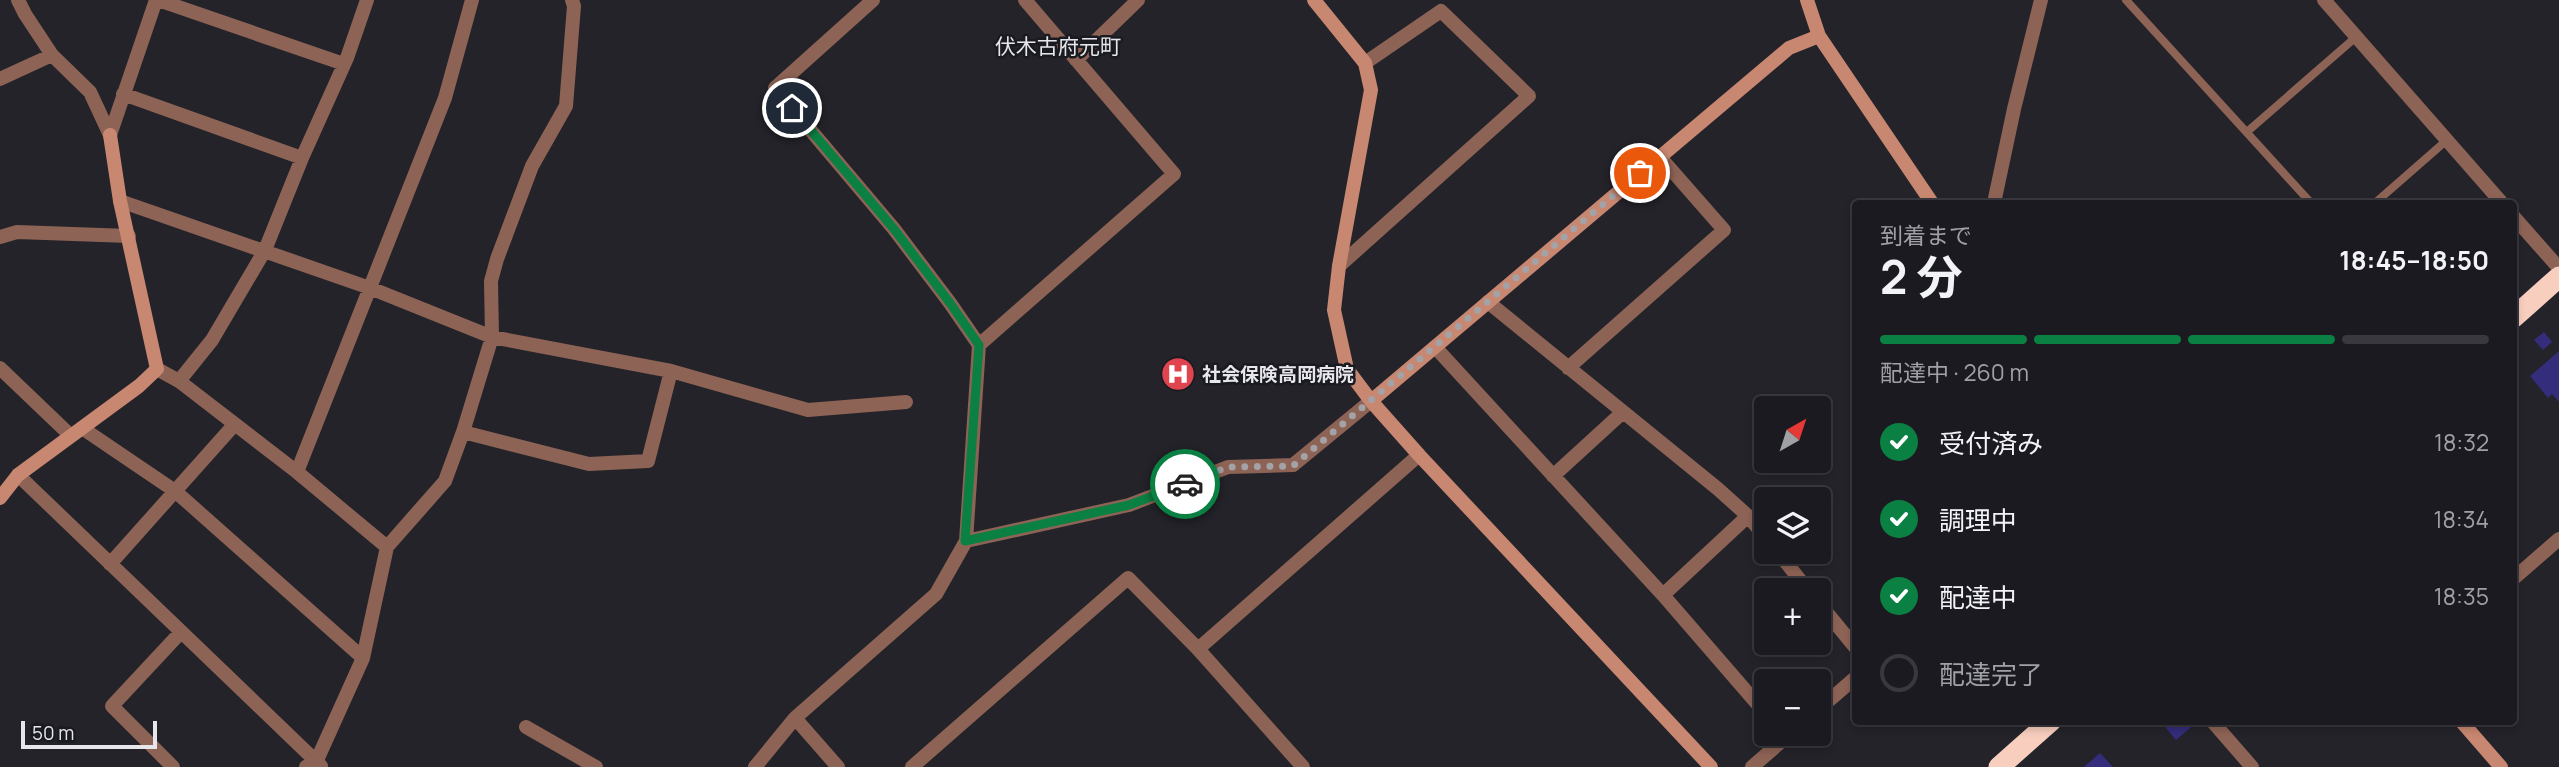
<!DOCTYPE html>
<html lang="ja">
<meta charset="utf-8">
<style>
:root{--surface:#1b1a20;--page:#242329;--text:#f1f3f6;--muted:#a0a1a5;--line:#39383e;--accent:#0b8043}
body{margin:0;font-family:Manrope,"Noto Sans JP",sans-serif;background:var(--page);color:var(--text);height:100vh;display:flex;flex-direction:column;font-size:26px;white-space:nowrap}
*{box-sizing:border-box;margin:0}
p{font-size:23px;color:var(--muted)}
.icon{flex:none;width:38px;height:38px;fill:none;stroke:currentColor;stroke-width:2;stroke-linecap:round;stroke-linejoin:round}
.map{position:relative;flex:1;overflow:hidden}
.sheet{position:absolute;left:1852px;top:200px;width:665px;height:525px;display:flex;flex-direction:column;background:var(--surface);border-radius:7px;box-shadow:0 4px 10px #0003,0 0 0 2px var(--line)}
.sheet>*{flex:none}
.needle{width:46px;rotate:39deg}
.controls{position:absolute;left:1754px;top:396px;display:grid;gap:14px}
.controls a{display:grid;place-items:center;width:77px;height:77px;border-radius:7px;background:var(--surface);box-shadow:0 4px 10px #0003,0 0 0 2px var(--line);font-size:35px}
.scale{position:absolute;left:21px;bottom:18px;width:136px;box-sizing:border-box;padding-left:7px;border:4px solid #e6e6eb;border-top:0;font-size:19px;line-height:24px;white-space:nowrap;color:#e6e6eb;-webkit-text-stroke:5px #1a1a21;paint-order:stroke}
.pin{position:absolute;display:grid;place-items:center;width:60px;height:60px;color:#fff;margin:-30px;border:4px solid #fff;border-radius:50%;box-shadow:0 2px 7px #0007}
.courier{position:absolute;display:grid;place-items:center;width:70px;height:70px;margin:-35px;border:5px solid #0b8043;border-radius:50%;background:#fff;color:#222;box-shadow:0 2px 9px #0007}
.summary em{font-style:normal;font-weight:700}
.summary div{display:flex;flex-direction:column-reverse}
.summary{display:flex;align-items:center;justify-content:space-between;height:119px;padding:0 28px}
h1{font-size:46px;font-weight:700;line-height:52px}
.bar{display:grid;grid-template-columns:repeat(4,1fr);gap:10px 7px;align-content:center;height:84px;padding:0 28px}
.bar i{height:9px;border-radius:5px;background:var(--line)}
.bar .active{background:var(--accent)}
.bar p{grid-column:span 4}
ol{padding:0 28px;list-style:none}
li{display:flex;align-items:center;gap:21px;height:77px}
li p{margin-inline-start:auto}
li .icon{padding:7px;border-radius:50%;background:var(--accent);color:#fff;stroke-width:4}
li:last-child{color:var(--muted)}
li i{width:38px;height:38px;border:4px solid var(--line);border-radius:50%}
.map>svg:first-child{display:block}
.building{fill:#332d7b}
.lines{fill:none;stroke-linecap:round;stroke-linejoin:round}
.lane{stroke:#8d6355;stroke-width:8}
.street{stroke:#8d6355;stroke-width:14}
.secondary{stroke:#c88770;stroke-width:14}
.highway{stroke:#f8cebf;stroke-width:21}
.done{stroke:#a2a2a7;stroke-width:7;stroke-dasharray:0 12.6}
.route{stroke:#0b8043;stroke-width:9}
.labels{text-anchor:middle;stroke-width:5;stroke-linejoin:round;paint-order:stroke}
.poi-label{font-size:19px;font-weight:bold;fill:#e6e6eb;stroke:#1a1a21;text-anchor:start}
.neighbourhood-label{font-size:21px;fill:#e6e6eb;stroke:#1a1a21}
</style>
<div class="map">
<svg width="2559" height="767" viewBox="0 0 2559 767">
<rect width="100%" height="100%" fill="#24232a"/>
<path class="building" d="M2544,332L2552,342L2543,350L2534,340Z
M2559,351V402L2552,394L2548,398L2530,376Z
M2160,721H2195L2196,723L2176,740Z
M2100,753L2113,767H2084Z"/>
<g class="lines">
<path class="lane" d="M2126,0L2311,203
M2248,131L2356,37
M2375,203L2447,140"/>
<path class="street" d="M18,0L25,14L52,55L90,92L110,135
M158,0L344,64
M2324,0L2502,203
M1076,60L1138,0
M0,79L52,55
M123,94L302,158
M110,135L156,0
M120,201L370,288L492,337L671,371L808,410L906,402
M1994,203L2014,109L2041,0
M2513,216L2559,268
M0,237L17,232L129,236
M1339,266L1529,96L1441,11L1365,63
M1488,302L1718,489L1748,516L1766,538
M979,345L1174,174L1025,0
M1435,347L1663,595L1766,714
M0,368L70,435
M1568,368L1724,230L1660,157
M157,369L179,381L297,472L387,547
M179,381L212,340L265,250L302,158L347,58L367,0
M82,428L175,491L363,658
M463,432L589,464L648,461L671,371
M297,472L445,98L472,0
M18,475L321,766
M1553,476L1623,412
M966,541L1129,505L1228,467L1293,465L1371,401
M1777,551L1808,590
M110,564L234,425
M2513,579L2559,539
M1663,595L1748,516
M1818,602L1855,647
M1198,649L1419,455
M1818,710L1855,678
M795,718L838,767
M2212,721L2252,767
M526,727L596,767
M173,767L112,706L181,632
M306,767L317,760L363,658L387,547L445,481L463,432L492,337L491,281L497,259L532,166L566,106L574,6L572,0
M755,767L795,718L936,594L966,541L979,345L950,303L894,229L775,88L873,0
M912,767L1128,578L1198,649L1303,767
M1752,767L1791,733"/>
<path class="secondary" d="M1314,0L1365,63L1371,90L1339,266L1334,310L1347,369L1371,401L1419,455L1711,767
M1807,0L1819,36L1932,203
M1371,401L1789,48L1819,36
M0,498L18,475L139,386L157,369L120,201L110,135
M2461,721L2501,767"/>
<path class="highway" d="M2513,318L2559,277
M1999,767L2051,721"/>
</g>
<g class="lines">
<path class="done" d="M1185,484L1228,467L1293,466L1640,173"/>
<path class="route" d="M792,108L894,229L950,303L979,345L965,541L1129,505L1185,484"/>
</g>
<defs>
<g id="hospital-disc" transform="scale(1.75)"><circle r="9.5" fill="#e0444e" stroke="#1a1a21"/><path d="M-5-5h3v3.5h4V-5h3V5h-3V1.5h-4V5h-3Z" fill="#fff"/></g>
</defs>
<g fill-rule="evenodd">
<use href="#hospital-disc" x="1178" y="374"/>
</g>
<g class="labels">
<g class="poi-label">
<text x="1202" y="381">社会保険高岡病院</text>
</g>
<g class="neighbourhood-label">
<text x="1058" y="54">伏木古府元町</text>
</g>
</g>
</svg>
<div class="controls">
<a><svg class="needle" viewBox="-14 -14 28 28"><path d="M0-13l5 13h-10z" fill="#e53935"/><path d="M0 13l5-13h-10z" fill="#a0a1a5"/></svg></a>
<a><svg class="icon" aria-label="layers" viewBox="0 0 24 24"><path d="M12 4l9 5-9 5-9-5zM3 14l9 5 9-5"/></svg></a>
<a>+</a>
<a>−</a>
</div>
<div class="scale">50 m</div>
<div class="pin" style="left:1640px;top:173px;background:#ea580c"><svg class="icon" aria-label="bag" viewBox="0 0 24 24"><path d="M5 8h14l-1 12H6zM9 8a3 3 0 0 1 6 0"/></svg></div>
<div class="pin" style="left:792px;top:108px;background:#1f2937"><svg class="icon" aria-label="home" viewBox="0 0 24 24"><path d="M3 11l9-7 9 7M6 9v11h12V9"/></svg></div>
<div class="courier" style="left:1185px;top:484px"><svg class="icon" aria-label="car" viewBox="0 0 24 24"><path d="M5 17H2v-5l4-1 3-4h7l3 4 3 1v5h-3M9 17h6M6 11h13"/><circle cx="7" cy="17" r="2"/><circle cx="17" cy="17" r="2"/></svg></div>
<section class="sheet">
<div class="summary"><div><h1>2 分</h1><p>到着まで</p></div><em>18:45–18:50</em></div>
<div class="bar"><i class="active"></i><i class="active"></i><i class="active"></i><i></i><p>配達中 · 260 m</p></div>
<ol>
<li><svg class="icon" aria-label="check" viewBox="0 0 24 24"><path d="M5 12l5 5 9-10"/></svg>受付済み<p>18:32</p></li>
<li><svg class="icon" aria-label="check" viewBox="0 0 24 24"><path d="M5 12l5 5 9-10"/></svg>調理中<p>18:34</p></li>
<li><svg class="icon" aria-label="check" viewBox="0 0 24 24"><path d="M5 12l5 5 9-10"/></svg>配達中<p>18:35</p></li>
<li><i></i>配達完了</li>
</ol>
</section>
</div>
